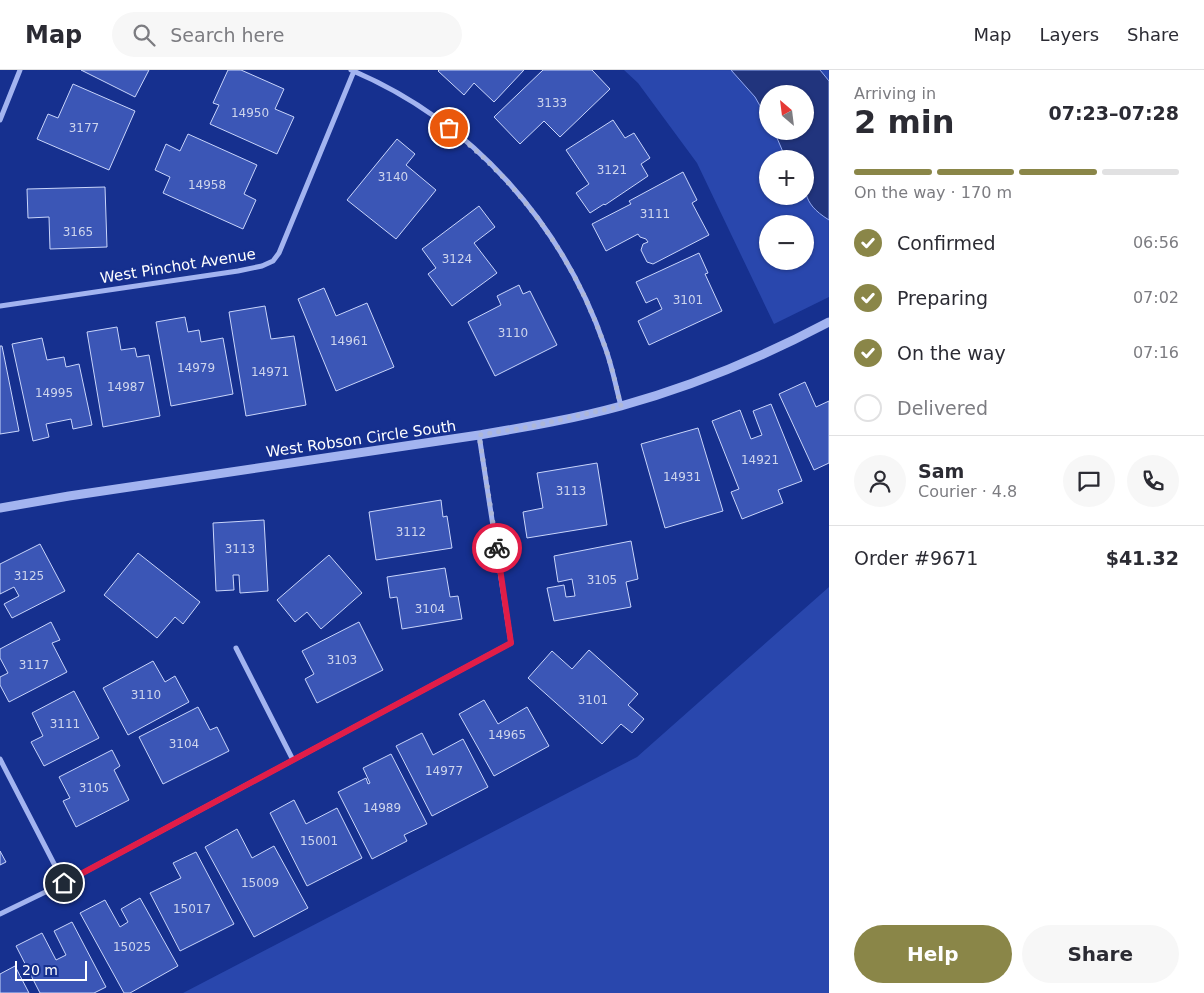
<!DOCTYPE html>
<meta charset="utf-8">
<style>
:root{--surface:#fff;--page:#f7f7f7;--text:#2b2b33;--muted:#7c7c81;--line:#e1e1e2;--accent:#8a8648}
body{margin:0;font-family:"DejaVu Sans",sans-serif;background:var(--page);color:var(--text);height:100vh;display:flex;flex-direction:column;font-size:19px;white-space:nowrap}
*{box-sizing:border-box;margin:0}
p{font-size:16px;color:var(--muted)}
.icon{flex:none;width:28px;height:28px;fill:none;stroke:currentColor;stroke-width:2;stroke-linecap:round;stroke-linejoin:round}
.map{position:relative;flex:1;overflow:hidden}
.panel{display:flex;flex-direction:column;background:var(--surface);width:375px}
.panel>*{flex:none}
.needle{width:32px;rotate:332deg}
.tools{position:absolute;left:759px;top:15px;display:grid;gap:10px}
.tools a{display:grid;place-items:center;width:55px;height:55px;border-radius:50%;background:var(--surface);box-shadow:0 1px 4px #0004;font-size:25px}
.scale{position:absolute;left:15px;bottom:12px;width:72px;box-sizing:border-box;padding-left:5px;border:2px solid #fff;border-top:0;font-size:14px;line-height:18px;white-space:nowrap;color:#fff;-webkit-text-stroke:4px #16308f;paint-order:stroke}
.pin{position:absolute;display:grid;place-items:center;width:42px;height:42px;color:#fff;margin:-21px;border:2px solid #fff;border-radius:50%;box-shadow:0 1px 5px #0007}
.courier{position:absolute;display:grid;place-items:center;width:50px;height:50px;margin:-25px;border:4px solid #e11d48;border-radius:50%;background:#fff;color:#222;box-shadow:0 1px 6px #0007}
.headline em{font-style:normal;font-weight:800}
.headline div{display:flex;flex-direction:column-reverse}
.headline{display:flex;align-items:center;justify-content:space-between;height:85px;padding:0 25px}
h1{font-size:32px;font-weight:800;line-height:38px}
.bar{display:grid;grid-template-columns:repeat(4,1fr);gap:8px 5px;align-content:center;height:60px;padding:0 25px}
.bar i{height:6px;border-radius:4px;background:var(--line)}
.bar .on{background:var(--accent)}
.bar p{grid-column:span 4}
.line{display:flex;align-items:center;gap:12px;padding:0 25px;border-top:1px solid var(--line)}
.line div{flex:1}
.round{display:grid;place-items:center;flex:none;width:52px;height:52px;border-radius:26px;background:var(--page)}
ol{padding:0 25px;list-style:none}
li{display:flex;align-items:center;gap:15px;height:55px}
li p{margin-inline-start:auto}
li .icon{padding:5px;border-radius:50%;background:var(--accent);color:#fff;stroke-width:4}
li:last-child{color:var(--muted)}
li i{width:28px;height:28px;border:2px solid var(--line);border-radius:50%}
.primary-button{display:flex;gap:10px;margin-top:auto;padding:10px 25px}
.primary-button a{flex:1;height:58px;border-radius:30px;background:var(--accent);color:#fff;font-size:20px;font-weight:800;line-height:58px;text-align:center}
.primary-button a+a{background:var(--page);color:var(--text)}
header{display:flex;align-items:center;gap:30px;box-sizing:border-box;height:70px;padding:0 25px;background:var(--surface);border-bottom:1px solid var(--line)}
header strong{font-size:24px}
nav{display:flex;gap:28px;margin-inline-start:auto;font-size:18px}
.search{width:350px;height:45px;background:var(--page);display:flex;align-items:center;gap:12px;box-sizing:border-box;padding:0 18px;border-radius:28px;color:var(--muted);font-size:19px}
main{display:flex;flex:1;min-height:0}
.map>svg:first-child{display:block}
.green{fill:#2947ad;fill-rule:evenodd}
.water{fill:#21347d;stroke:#95abf2}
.building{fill:#3b56b6;stroke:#c9d5fb}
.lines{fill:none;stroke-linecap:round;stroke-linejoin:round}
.minor{stroke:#a3b4f0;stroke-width:5}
.tertiary{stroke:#a3b4f0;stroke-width:9}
.done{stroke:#adb7d8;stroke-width:5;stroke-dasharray:0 9}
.route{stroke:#e11d48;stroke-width:6}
.labels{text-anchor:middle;stroke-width:4.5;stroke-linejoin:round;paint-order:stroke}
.number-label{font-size:12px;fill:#ced5ed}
.street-label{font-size:15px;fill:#fff;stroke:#16308f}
</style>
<header>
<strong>Map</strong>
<div class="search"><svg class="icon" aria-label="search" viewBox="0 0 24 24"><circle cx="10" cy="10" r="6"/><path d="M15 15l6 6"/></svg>Search here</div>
<nav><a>Map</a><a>Layers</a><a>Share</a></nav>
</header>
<main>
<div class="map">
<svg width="829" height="923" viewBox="0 0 829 923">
<rect width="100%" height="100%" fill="#16308f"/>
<path class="green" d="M624,0H829V227L774,254L697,93L638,13ZM768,24H805V61H768ZM768,89H805V126H768ZM768,154H805V191H768Z
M829,517V923H183L637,687Z"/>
<path class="water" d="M731,0H820L829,11V150C800,132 805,119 805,89H786L774,61H805V24H768L767,48L755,27Z"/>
<path class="building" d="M81,0H149L135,27Z
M228,0H241L284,19L275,39L294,47L277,84L210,54L219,35L213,33Z
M439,0H524L494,32L474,13L464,25L438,1Z
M543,0H592L610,19L560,67L544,51L520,74L494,47Z
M73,14L135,41L109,100L37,69L48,44L58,48Z
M613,50L625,68L634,63L650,88L641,94L648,106L605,135L604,134L590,143L576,123L589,114L566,80Z
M188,64L257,95L244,124L256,130L243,159L163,123L170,107L155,100L166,74L180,81Z
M397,69L415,84L406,95L436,120L396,169L347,130Z
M683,102L697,130L692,133L709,165L653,194L647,192L641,180L643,174L648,172L646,169L640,167L638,164L606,181L592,154L631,134L629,131Z
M105,117L107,177L50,179L49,147L28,148L27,119Z
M479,136L495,157L474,173L497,203L452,236L428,204L436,198L422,179Z
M699,183L708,203L705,204L722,241L649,275L638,251L662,239L657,228L646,233L636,212Z
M519,215L523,224L530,221L557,275L495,306L468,252L501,235L497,226Z
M324,218L336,246L367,233L394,297L336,321L298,229Z
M265,236L271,269L294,266L306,335L246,346L229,242Z
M185,247L188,262L199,260L201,272L223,268L233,324L171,336L156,252Z
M117,257L121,280L135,278L137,287L149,285L160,346L103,357L87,262Z
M42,268L47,290L64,287L66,297L79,294L92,355L73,359L71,349L46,354L49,367L33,371L12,274Z
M0,276H2L19,361L0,364Z
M805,312L816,337L829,331V393L814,400L779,324Z
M771,334L802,411L778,420L783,433L742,449L731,422L739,419L712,351L740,340L751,369L762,365L753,341Z
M698,358L723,441L665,458L641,374Z
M597,393L607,455L527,468L523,442L543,438L537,403Z
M441,430L443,447L447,446L452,478L376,490L369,442Z
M264,450L268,521L240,523L239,505H233L234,520L216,521L213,453Z
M631,471L638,509L626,512L631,537L554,551L547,518L564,515L566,527L575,526L572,509L558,512L554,486Z
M40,474L65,521L12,548L4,534L19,526L14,517L0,524V494Z
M138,483L200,532L183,554L175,547L157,568L104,525Z
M329,485L362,523L321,559L307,542L295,552L277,530Z
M445,498L450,527L458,526L462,549L402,559L397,527L390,528L387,507Z
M51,552L60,570L52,573L67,602L9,632L0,615V607L8,603L0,588V579Z
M359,552L383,600L317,633L305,609L314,604L302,581Z
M589,580L638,624L628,635L644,649L632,663L621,654L602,674L528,608L552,581L572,599Z
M153,591L165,612L175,606L189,632L128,665L103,618Z
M74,621L99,668L44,696L31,672L43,666L32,643Z
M484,630L498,654L527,637L549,676L494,706L459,644Z
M198,637L210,660L217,657L229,681L163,714L139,667Z
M422,663L433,685L463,669L488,717L432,746L396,676Z
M112,680L120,696L114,700L129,730L76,757L63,731L70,728L59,707Z
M391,684L427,754L404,765L407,771L372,789L338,722L366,708L368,714L370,713L363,698Z
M294,730L306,754L337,738L362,788L307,816L270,743Z
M237,759L252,788L274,776L308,838L254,867L205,777Z
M0,781L6,792L0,795Z
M196,782L234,854L180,881L150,823L181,808L173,793Z
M140,828L178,896L130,923H124L80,843L105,830L120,857L128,852L121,839Z
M72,852L106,917L94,923H40L16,876L42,863L56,890L66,885L54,861Z
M15,896L29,923H0V904Z"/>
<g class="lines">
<path class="minor" d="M351,0C472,51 563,154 605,277C612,296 616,317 621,336
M0,50L20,0
M0,236L238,201L262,196L273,191L279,183L354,1
M236,578L293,690
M0,689L64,813
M0,844L64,813L511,573L479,365"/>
<path class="tertiary" d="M0,438L69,426L479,365C526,357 574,349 621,336C693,316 763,287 829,252"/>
</g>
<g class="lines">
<path class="done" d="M449,58C523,116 574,188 605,277C612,296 616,317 621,336L528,357L479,365L497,478"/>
<path class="route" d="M64,813L511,573L497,478"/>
</g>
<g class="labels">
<g class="number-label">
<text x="552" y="37">3133</text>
<text x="250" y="47">14950</text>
<text x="84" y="62">3177</text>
<text x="612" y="104">3121</text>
<text x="393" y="111">3140</text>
<text x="207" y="119">14958</text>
<text x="655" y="148">3111</text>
<text x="78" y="166">3165</text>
<text x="457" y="193">3124</text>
<text x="688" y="234">3101</text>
<text x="513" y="267">3110</text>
<text x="349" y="275">14961</text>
<text x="196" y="302">14979</text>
<text x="270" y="306">14971</text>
<text x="126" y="321">14987</text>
<text x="54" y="327">14995</text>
<text x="760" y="394">14921</text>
<text x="682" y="411">14931</text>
<text x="571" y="425">3113</text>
<text x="411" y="466">3112</text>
<text x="240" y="483">3113</text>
<text x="29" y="510">3125</text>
<text x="602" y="514">3105</text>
<text x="430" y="543">3104</text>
<text x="342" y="594">3103</text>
<text x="34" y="599">3117</text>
<text x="146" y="629">3110</text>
<text x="593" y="634">3101</text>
<text x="65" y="658">3111</text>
<text x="507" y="669">14965</text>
<text x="184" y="678">3104</text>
<text x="444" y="705">14977</text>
<text x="94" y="722">3105</text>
<text x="382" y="742">14989</text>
<text x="319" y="775">15001</text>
<text x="260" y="817">15009</text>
<text x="192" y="843">15017</text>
<text x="132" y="881">15025</text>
</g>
<g class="street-label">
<text transform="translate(178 196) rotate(-9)" y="5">West Pinchot Avenue</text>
<text transform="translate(361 369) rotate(-8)" y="5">West Robson Circle South</text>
</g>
</g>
</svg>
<div class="tools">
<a><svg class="needle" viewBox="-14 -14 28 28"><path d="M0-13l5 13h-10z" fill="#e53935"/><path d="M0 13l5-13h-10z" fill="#7c7c81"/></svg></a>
<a>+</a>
<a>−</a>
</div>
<div class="scale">20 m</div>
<div class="pin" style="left:449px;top:58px;background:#ea580c"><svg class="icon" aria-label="bag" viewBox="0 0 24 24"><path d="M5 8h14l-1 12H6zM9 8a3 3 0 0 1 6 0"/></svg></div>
<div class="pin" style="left:64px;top:813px;background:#1f2937"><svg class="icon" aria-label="home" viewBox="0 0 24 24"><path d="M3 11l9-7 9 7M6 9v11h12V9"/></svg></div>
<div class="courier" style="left:497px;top:478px"><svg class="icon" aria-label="bike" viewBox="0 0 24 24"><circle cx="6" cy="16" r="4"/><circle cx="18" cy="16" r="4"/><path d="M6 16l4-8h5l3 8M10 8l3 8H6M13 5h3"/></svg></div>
</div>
<section class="panel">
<div class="headline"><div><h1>2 min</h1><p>Arriving in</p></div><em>07:23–07:28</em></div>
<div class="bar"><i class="on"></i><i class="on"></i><i class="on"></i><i></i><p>On the way · 170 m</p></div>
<ol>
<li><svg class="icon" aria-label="check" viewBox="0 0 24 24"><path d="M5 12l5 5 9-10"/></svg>Confirmed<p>06:56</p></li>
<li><svg class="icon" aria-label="check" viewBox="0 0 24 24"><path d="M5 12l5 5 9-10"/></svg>Preparing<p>07:02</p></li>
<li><svg class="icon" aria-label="check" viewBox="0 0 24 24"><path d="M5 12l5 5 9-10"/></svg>On the way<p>07:16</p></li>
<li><i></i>Delivered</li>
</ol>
<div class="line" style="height:90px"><a class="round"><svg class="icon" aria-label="person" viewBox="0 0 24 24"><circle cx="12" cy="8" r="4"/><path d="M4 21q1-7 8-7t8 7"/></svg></a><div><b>Sam</b><p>Courier · 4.8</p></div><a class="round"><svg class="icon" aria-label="chat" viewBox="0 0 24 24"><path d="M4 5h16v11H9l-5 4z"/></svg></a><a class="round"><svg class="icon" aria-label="phone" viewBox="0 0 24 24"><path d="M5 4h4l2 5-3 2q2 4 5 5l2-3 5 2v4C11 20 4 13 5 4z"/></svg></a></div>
<div class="line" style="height:65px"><div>Order #9671</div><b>$41.32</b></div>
<div class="primary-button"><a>Help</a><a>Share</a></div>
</section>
</main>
